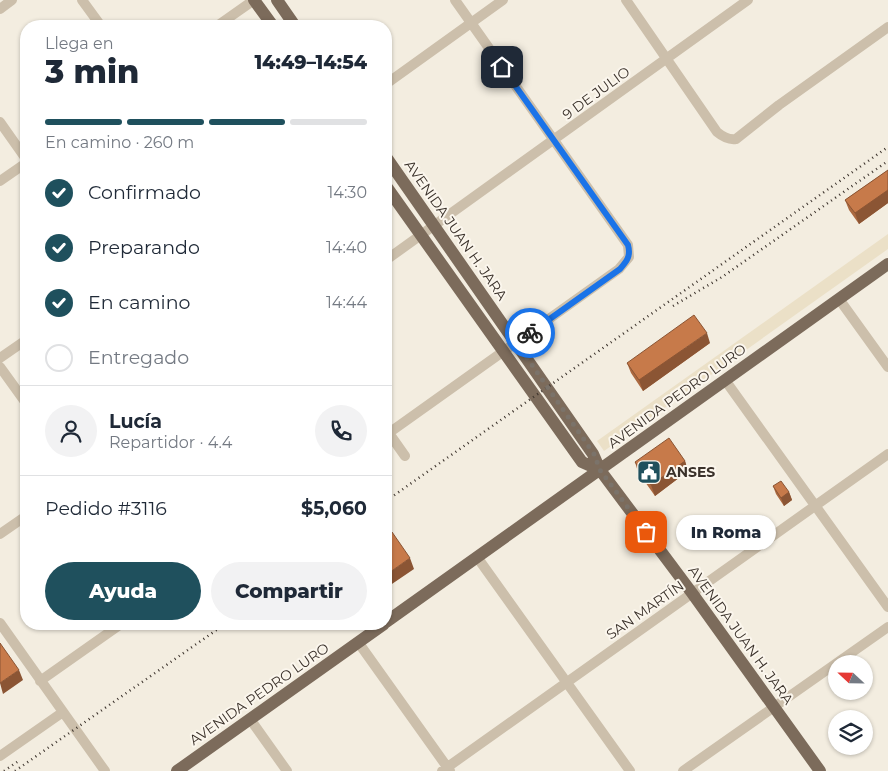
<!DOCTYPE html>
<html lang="es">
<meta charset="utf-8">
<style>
:root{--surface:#fff;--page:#f2f2f3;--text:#1f2937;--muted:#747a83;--line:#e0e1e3;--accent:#1f505d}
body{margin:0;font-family:Montserrat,sans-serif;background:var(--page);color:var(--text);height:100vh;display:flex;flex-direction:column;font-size:19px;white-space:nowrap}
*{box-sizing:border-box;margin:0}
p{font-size:16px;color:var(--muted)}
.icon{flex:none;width:28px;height:28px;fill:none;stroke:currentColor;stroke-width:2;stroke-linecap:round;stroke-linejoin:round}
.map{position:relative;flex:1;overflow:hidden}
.details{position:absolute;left:20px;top:20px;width:372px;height:610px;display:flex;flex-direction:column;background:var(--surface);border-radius:20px;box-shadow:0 1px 4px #0004}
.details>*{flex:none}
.needle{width:32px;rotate:292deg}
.tools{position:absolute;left:828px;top:655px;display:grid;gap:10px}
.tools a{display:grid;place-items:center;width:45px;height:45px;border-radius:50%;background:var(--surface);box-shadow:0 1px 4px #0004;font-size:25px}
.pin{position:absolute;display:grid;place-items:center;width:42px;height:42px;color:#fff;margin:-21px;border-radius:10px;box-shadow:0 2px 8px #0006}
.courier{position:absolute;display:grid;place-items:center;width:50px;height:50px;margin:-25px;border:4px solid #1a73e8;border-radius:50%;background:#fff;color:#222;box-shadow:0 1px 6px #0007}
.bubble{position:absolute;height:35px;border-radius:18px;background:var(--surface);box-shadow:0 1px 4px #0004;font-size:16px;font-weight:800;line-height:35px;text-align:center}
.headline em{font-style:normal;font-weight:800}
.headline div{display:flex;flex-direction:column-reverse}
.headline{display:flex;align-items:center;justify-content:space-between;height:85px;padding:0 25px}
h1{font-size:32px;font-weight:800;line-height:38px}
.bar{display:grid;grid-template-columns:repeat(4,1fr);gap:8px 5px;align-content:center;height:60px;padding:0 25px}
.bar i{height:6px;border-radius:4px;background:var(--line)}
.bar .current{background:var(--accent)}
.bar p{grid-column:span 4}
.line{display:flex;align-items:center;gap:12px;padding:0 25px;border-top:1px solid var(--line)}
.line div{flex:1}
.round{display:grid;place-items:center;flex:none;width:52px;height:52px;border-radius:26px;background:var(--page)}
ol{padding:0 25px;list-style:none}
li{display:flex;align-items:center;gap:15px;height:55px}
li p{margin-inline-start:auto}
li .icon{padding:5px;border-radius:50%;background:var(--accent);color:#fff;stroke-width:4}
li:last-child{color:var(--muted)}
li i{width:28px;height:28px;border:2px solid var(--line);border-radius:50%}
.button{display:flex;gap:10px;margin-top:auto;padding:10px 25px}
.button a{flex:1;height:58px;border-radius:30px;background:var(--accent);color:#fff;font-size:20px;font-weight:800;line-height:58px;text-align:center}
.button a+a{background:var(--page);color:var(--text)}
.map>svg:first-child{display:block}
.plaza{fill:#ebe0c7}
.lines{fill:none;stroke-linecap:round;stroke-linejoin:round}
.minor{stroke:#ccbfab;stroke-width:10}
.major{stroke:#7c6b5b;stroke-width:12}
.rail{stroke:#3a312a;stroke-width:2.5;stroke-dasharray:1 4;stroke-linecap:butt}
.wall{fill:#ab6940}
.shaded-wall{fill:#8b5534}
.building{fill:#c77a4a;stroke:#8b5534}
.done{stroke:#7b736a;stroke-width:5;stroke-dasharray:0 9}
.route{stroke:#1a73e8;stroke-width:6}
.labels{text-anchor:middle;stroke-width:4;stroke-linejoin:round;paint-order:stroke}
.street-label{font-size:14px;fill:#3a312a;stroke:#fbf6ed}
.poi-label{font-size:14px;font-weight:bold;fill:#3a312a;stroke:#fbf6ed;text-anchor:start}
</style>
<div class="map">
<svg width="888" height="771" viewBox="0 0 888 771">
<rect width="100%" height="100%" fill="#f3ede0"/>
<path class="plaza" d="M888,234V249L604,451L597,441Z"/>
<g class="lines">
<path class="minor" d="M82,0L101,26
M626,0L717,132C723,137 729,140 736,139L779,105L888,27
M0,9L12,0
M217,26L254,0
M386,84L503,0
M0,122L26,159
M0,181L26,163
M386,260L748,0
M839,299L888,367
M0,358L26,340
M0,367L26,403
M725,380L888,607
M386,429L405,456
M386,435L619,269L629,257L628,245L455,0
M0,534L26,516
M477,557L630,771
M0,623L105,771
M177,624V625
M358,642L450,771
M40,681L121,624
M250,719L287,771
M0,756L63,712
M442,771L888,454
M683,771L888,627"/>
<path class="major" d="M254,0L273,26
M277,0L295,26
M386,157L593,454L600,470L692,593L820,771
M386,186L582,462L600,470
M386,622L888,264
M177,771L384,624"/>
<path class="rail" d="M673,306L722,277L888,161
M386,501L888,147
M4,771L20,760
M15,771L225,624"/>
</g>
<path class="wall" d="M888,170V203L859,224L849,210L845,200Z
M710,343L643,391L631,373L627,363Z
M685,461L688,471L655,496L638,472L635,462Z
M773,486L789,492L792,500L784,506L776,494Z"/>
<path class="shaded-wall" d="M888,190V203L859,224L855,213Z
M707,333L710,343L643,391L639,380Z
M685,461L688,471L655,496L651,485Z
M789,492L792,500L784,506L781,498Z
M410,558L414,569L386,588V575Z
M19,670L23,680L3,694L0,683Z"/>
<path class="building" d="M888,170V190L855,213L845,200Z
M694,315L707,333L639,380L627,363Z
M669,438L685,461L651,485L635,462Z
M781,481L789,492L781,498L773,486Z
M392,532L410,558L386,575V537Z
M0,643L19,670L0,683Z"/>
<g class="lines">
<path class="done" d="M530,333L516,342L594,454L600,470L646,532"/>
<path class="route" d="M502,67L628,245C631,256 627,261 620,269L530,333"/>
</g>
<defs>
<g id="civic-square" transform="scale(1.25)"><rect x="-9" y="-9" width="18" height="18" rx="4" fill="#1f505d" stroke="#fbf6ed"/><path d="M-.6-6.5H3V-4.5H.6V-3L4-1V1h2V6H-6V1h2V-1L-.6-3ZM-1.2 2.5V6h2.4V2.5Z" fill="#fff"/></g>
</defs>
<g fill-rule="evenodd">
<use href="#civic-square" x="649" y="472"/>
</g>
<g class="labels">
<g class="street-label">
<text transform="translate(596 93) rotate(-36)" y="5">9 DE JULIO</text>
<text transform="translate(456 230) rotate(55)" y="5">AVENIDA JUAN H. JARA</text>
<text transform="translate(677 396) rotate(-36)" y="5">AVENIDA PEDRO LURO</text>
<text transform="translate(645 610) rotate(-35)" y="5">SAN MARTÍN</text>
<text transform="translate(741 635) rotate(54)" y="5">AVENIDA JUAN H. JARA</text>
<text transform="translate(259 694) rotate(-35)" y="5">AVENIDA PEDRO LURO</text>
</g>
<g class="poi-label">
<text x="666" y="477">ANSES</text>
</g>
</g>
</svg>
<div class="tools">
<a><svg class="needle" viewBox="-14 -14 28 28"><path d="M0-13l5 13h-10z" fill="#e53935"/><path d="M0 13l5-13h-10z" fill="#747a83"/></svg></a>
<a><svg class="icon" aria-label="layers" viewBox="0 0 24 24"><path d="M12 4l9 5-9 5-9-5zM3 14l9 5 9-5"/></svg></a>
</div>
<div class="pin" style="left:646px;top:532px;background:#ea580c"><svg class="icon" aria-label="bag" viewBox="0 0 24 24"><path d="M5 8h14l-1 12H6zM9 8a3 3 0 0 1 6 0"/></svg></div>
<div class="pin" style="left:502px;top:67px;background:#1f2937"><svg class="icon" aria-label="home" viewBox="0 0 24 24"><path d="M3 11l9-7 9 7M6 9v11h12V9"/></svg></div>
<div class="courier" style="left:530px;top:333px"><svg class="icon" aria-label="bike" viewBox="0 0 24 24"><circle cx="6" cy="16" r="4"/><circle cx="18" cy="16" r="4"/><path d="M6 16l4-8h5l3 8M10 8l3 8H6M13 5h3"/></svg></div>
<div class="bubble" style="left:676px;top:515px;width:100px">In Roma</div>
<section class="details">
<div class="headline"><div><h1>3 min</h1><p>Llega en</p></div><em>14:49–14:54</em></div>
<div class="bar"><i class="current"></i><i class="current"></i><i class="current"></i><i></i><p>En camino · 260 m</p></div>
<ol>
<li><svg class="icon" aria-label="check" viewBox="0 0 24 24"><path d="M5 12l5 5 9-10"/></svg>Confirmado<p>14:30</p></li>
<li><svg class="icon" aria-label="check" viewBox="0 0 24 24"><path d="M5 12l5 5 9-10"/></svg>Preparando<p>14:40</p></li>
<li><svg class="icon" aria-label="check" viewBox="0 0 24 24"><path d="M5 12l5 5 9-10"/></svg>En camino<p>14:44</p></li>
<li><i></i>Entregado</li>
</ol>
<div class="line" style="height:90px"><a class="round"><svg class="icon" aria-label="person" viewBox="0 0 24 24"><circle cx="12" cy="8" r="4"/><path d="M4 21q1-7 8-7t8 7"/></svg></a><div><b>Lucía</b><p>Repartidor · 4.4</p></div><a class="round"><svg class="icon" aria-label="phone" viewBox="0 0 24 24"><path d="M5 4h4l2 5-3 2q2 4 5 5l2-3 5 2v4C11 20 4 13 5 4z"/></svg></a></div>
<div class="line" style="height:65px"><div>Pedido #3116</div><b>$5,060</b></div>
<div class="button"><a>Ayuda</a><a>Compartir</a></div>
</section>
</div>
